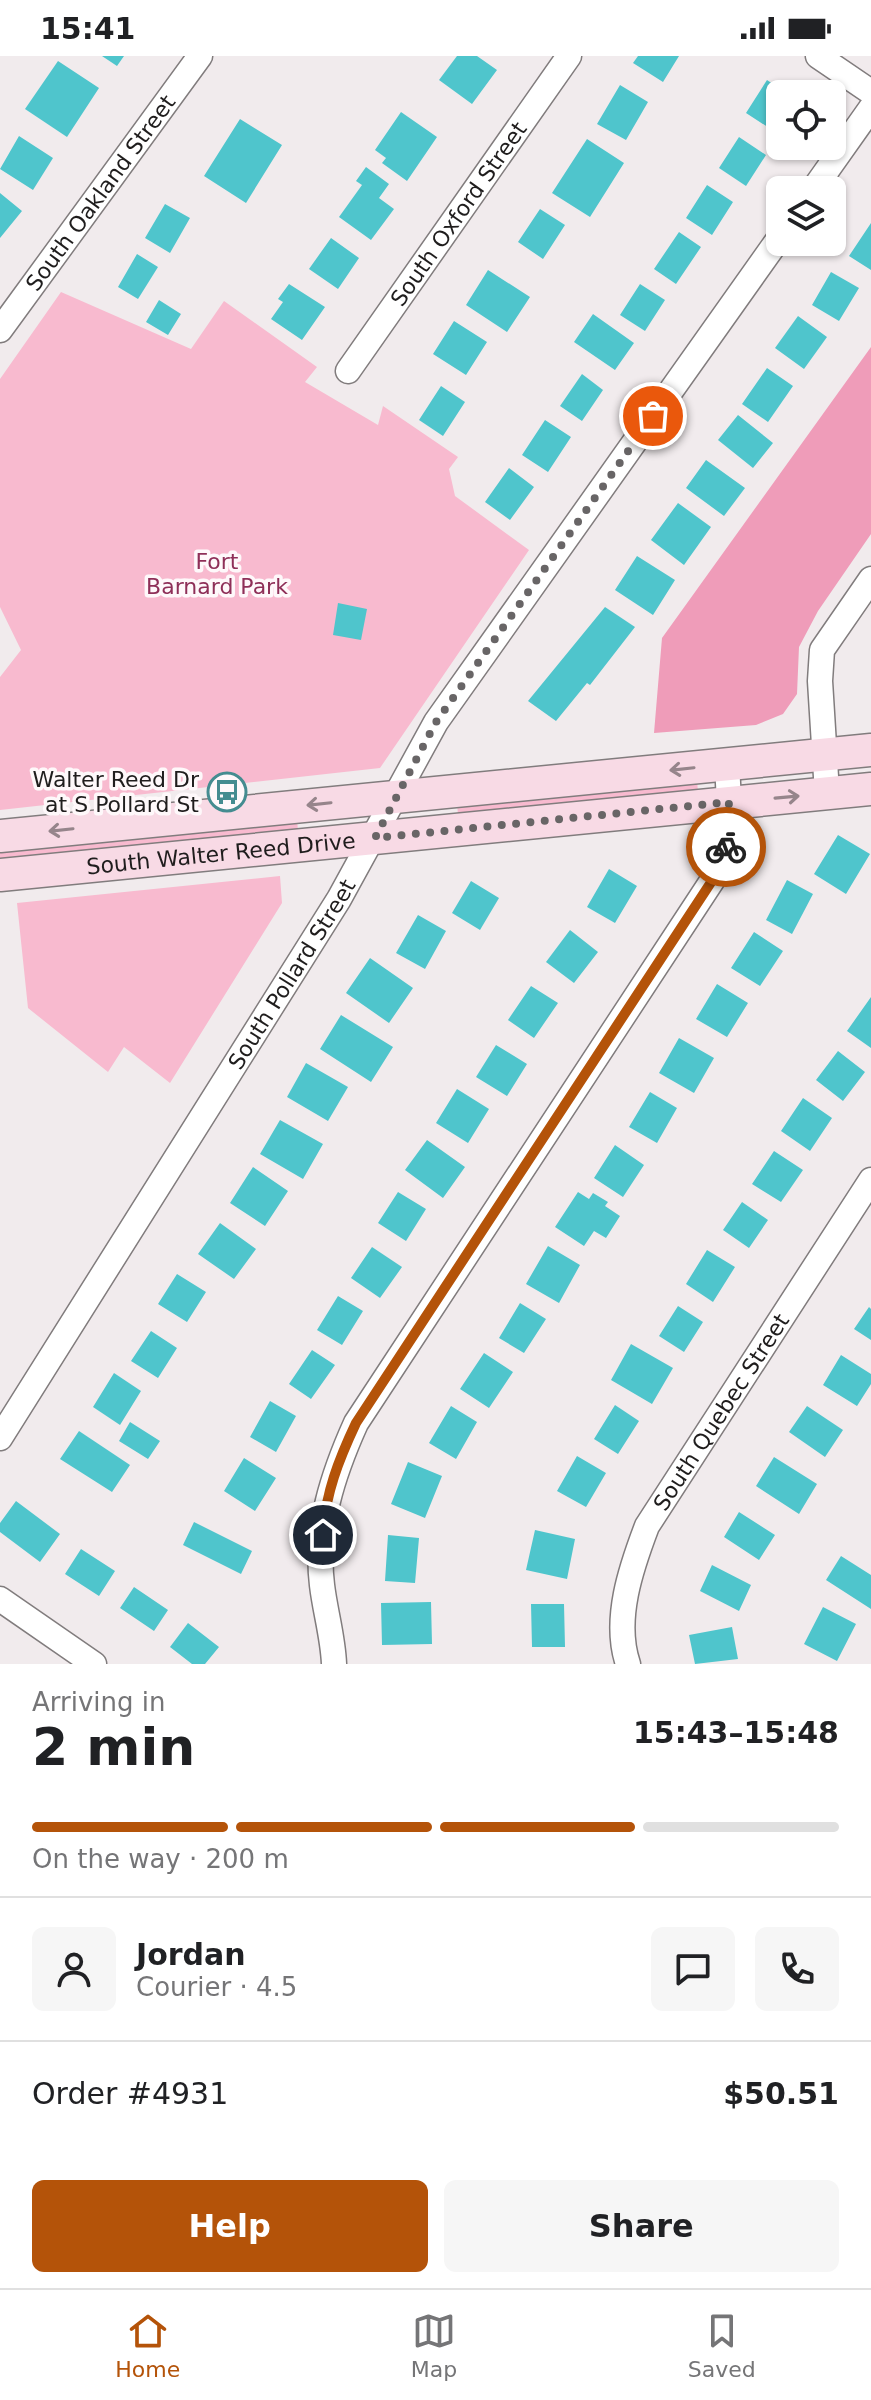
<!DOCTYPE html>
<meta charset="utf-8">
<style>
:root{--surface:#fff;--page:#f6f6f6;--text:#202124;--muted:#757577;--line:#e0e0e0;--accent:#b45309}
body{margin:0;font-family:"DejaVu Sans",sans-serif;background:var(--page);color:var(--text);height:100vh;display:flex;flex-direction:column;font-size:30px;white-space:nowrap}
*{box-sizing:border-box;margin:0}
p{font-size:26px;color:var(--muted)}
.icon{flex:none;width:44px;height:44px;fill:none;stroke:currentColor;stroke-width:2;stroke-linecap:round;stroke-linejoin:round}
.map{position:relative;height:1608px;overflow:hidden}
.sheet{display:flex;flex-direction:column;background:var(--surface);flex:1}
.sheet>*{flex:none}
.fabs{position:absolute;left:766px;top:24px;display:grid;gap:16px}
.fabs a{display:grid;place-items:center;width:80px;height:80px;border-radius:12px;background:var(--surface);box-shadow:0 2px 6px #0004;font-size:40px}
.pin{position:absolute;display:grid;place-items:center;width:68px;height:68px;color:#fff;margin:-34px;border:4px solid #fff;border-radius:50%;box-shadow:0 2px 8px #0007}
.courier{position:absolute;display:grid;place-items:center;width:80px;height:80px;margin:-40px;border:6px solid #b45309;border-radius:50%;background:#fff;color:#222;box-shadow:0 2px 10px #0007}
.overview em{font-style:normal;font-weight:700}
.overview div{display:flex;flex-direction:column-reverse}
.overview{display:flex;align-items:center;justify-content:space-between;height:136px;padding:0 32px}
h1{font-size:52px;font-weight:700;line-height:60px}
.bar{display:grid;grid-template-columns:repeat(4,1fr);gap:12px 8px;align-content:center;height:96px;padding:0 32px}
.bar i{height:10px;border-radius:6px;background:var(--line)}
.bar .current{background:var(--accent)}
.bar p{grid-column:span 4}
.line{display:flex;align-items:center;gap:20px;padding:0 32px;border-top:2px solid var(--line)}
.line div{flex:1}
.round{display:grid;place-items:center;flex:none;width:84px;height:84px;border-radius:12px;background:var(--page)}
.cta{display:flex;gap:16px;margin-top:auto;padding:16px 32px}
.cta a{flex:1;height:92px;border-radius:12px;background:var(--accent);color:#fff;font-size:32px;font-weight:700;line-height:92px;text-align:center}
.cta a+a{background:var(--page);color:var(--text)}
.status{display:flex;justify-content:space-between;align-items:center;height:56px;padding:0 40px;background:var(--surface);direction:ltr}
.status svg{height:22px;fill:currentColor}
.tab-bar{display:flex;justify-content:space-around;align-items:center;height:112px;border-top:2px solid var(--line);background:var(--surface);font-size:22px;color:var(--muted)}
.tab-bar a{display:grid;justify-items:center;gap:4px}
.tab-bar .current{color:var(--accent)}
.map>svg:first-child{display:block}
.green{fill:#f8bacf}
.forest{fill:#ef9cb9}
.building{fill:#4fc5cc}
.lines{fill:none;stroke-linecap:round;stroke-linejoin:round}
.minor-casing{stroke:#817c7d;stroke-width:27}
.secondary-casing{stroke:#817c7d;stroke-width:35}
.minor{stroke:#fff;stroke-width:24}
.secondary{stroke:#f8dae5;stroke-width:32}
.oneway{stroke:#96858b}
.done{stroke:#686566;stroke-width:8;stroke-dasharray:0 14.4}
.route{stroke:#b45309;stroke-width:10}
.labels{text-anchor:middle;stroke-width:7;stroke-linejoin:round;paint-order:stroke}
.street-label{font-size:22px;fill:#1f1d1d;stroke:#fef8fa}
.park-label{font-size:22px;fill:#8e2f58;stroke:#fef8fa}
.poi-label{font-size:22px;fill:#1f1d1d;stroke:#fef8fa;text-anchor:end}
</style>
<div class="status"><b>15:41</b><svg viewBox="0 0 49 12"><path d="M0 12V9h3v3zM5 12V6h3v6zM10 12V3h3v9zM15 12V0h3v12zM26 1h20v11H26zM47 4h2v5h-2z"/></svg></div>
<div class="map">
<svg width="871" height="1608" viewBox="0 0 871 1608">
<rect width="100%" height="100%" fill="#f1ebed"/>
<path class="green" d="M61,236L191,293L224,245L317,311L305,326L378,369L383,350L458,401L449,413L455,440L529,494L380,712L0,754V621L21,594L0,551V323Z
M697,724L698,736L458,759L457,747Z
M297,763L298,775L0,804V793Z
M280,820L282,847L170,1027L124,991L108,1016L28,952L17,847Z"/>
<path class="forest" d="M871,291V478L818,555L799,591L797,638L783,658L756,669L654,677L662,582Z"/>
<path class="building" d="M102,0H124L117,10Z
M457,0H477L497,14L472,48L439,24Z
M638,0H679L663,26L633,7Z
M58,5L99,32L67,81L25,53Z
M767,24L788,38H780V79L746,57Z
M620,29L648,46L626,84L597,68Z
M401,56L437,81L407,125L382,107L386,102L375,94Z
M240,63L282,89L246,147L204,120Z
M19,80L53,102L33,134L0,113Z
M739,81L766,99L746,130L719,112Z
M587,83L624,107L590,161L552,137Z
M366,111L389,128L379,142L394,153L371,184L339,161L362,129L356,125Z
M707,129L733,146L712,179L686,162Z
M0,137L22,155L0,182Z
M165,148L190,162L170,197L145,182Z
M540,153L565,169L543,203L518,186Z
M871,167V214L849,200Z
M679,176L701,191L676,228L654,213Z
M331,182L359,202L338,233L309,213Z
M137,198L158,211L138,243L118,231Z
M488,214L530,241L507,276L466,249Z
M831,216L859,232L839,265L812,249Z
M289,228L325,251L302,284L271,263L283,246L278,243Z
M640,228L665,244L645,275L620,259Z
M159,244L181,258L168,279L146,266Z
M593,258L634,287L615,314L574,286Z
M798,260L827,281L804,313L775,292Z
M454,265L487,286L466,319L433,298Z
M767,312L793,330L768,366L742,348Z
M582,318L603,334L582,365L560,350Z
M441,330L465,346L443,380L419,364Z
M738,359L773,387L753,412L718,384Z
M545,364L571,381L548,416L522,399Z
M706,404L745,432L724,460L686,432Z
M509,412L534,431L510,464L485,446Z
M678,447L711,471L684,509L651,484Z
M637,500L675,524L653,559L615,534Z
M338,547L367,553L361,584L333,579Z
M605,551L635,571L590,629L587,627L556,665L528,645Z
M838,779L870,798L846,838L814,818Z
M609,813L637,830L615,867L587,851Z
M787,824L813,838L792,878L766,864Z
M471,825L499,842L480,874L452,857Z
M418,859L446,875L425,913L396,897Z
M570,874L598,896L574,927L546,906Z
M754,876L783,895L760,930L731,912Z
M370,902L413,932L389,967L346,937Z
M717,928L748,947L727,981L696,963Z
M531,930L558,947L534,982L508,964Z
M871,941V992L847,975Z
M341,959L393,991L371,1026L320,993Z
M679,982L714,1002L694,1037L659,1017Z
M496,989L527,1008L507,1040L476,1021Z
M838,995L865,1016L843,1045L816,1024Z
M306,1007L348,1031L328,1065L287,1041Z
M457,1033L489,1053L468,1087L436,1067Z
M650,1036L677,1052L657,1087L629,1071Z
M803,1042L832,1062L810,1095L781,1075Z
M280,1064L323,1088L303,1123L260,1098Z
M427,1084L465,1111L443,1142L405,1114Z
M615,1089L644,1109L623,1141L594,1122Z
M774,1095L803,1114L781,1146L752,1128Z
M253,1111L288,1135L265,1170L230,1147Z
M398,1136L426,1153L406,1185L378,1167Z
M578,1136L589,1143L593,1137L608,1146L605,1150L620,1160L606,1182L594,1175L584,1190L555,1171Z
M742,1146L768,1164L749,1192L723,1174Z
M220,1167L256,1193L234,1223L198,1198Z
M548,1190L580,1209L559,1247L526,1228Z
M372,1191L402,1211L380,1242L351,1222Z
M707,1194L735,1211L713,1246L686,1228Z
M177,1218L206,1236L187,1266L158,1248Z
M338,1240L363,1255L342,1289L317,1274Z
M520,1247L546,1263L524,1297L499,1282Z
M678,1250L703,1266L684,1296L659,1280Z
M869,1251L871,1253V1284L854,1273Z
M151,1275L177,1292L158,1322L131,1305Z
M631,1288L673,1312L652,1348L611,1324Z
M312,1294L335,1309L311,1343L289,1328Z
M484,1297L513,1316L489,1352L460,1333Z
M841,1299L871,1318V1328L857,1350L823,1329Z
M114,1317L141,1335L120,1369L93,1351Z
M270,1345L296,1360L276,1396L250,1381Z
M615,1349L639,1365L618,1398L594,1383Z
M451,1350L477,1366L456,1403L429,1387Z
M807,1350L843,1374L825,1401L789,1376Z
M130,1366L160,1385L148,1403L119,1385Z
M79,1375L130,1409L112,1436L60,1403Z
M577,1400L606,1417L586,1451L557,1435Z
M774,1401L817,1428L799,1458L756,1430Z
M244,1402L276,1422L255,1455L224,1435Z
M408,1406L442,1420L425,1462L391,1448Z
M16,1445L60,1478L40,1506L0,1476V1467Z
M739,1456L775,1479L759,1504L724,1481Z
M194,1466L252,1495L241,1518L183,1489Z
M535,1474L575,1483L567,1523L526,1514Z
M388,1479L419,1482L415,1527L385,1525Z
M81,1493L115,1515L99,1540L65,1518Z
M841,1500L871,1519V1553L826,1524Z
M712,1509L751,1529L739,1555L700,1535Z
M134,1531L168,1554L154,1575L120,1552Z
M431,1546L432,1588L382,1589L381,1547Z
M531,1548H564L565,1591H532Z
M823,1551L856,1568L837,1605L804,1588Z
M188,1567L219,1591L205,1608H192L170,1591Z
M732,1571L738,1603L695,1608L689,1579Z"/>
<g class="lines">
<g class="minor-casing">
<g id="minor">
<path d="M818,0L871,36"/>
<path d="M813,134L871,52"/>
<path id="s1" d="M0,274L200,0"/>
<path id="s2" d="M348,315L569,0"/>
<path d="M827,737L820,625L822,594L871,523"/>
<path id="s3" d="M0,1382L339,843L436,666L780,181"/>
<path d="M0,1543L94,1608"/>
<path d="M334,1608C333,1581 325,1555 322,1529C315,1472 333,1418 356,1367L725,805L729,746L727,708"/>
<path id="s4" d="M628,1608C613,1564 631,1512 647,1470L871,1124"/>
</g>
</g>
<g class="secondary-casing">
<g id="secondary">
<path d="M0,780L871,694"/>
<path id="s5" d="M0,819L871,733"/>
</g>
</g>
<use href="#minor" class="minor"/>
<use href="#secondary" class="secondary"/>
</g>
<defs><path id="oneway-shaft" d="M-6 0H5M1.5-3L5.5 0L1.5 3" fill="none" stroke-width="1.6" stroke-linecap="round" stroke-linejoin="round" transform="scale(2)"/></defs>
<g class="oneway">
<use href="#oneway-shaft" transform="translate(682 713) rotate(174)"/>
<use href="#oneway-shaft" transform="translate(787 741) rotate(-5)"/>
<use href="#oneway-shaft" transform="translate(319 748) rotate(174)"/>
<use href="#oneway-shaft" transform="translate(61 774) rotate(174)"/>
</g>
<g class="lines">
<path class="done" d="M653,360L436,666L375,782L729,746L726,791"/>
<path class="route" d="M323,1479C325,1438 339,1403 356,1367L725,805L726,791"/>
</g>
<defs>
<g id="bus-ring" transform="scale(2)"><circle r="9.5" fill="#fef8fa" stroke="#448c90" stroke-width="1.5"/><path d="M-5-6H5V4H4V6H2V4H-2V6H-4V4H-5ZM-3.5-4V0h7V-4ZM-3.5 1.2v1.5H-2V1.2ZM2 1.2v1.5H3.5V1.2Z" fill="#448c90"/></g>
</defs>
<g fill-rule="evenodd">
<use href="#bus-ring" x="227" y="736"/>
</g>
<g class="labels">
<g class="street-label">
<text dy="8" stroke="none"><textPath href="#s1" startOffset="170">South Oakland Street</textPath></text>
<text dy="8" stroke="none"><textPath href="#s2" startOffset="192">South Oxford Street</textPath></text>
<text dy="8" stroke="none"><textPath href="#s5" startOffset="222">South Walter Reed Drive</textPath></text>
<text dy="8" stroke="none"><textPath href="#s3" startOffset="548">South Pollard Street</textPath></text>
<text dy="8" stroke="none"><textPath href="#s4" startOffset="278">South Quebec Street</textPath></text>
</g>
<g class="park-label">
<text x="217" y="513">Fort<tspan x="217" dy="25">Barnard Park</tspan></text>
</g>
<g class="poi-label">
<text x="199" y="731">Walter Reed Dr<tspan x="199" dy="25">at S Pollard St</tspan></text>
</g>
</g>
</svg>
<div class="fabs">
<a><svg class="icon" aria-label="locate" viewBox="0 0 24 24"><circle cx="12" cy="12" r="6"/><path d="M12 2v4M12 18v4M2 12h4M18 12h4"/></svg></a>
<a><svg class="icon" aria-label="layers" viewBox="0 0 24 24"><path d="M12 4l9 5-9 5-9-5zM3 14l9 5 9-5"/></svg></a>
</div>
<div class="pin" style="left:653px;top:360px;background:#ea580c"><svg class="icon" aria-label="bag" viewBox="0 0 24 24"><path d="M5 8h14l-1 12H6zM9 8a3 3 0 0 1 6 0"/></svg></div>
<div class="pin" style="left:323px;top:1479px;background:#1f2937"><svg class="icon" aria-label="home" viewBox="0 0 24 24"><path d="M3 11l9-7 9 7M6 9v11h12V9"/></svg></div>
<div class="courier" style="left:726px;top:791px"><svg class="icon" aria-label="bike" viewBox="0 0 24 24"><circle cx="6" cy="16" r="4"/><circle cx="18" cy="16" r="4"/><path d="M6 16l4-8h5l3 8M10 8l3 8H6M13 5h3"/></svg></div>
</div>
<section class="sheet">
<div class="overview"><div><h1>2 min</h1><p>Arriving in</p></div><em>15:43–15:48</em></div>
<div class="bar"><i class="current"></i><i class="current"></i><i class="current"></i><i></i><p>On the way · 200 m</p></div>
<div class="line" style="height:144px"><a class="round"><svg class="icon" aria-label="person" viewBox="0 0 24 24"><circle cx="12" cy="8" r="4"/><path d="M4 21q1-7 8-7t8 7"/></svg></a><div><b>Jordan</b><p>Courier · 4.5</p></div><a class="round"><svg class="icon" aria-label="chat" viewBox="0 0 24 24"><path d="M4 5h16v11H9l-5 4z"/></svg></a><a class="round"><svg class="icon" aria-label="phone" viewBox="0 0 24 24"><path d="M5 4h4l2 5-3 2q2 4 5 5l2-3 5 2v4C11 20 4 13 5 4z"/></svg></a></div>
<div class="line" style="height:104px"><div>Order #4931</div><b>$50.51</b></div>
<div class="cta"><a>Help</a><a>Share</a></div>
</section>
<nav class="tab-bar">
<a class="current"><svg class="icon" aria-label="home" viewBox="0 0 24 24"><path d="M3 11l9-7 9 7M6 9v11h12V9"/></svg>Home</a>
<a><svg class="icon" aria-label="map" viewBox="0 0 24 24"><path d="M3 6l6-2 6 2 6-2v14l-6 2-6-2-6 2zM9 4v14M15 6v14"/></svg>Map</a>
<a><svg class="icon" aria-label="saved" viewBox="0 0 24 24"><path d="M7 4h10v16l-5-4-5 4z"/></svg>Saved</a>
</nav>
